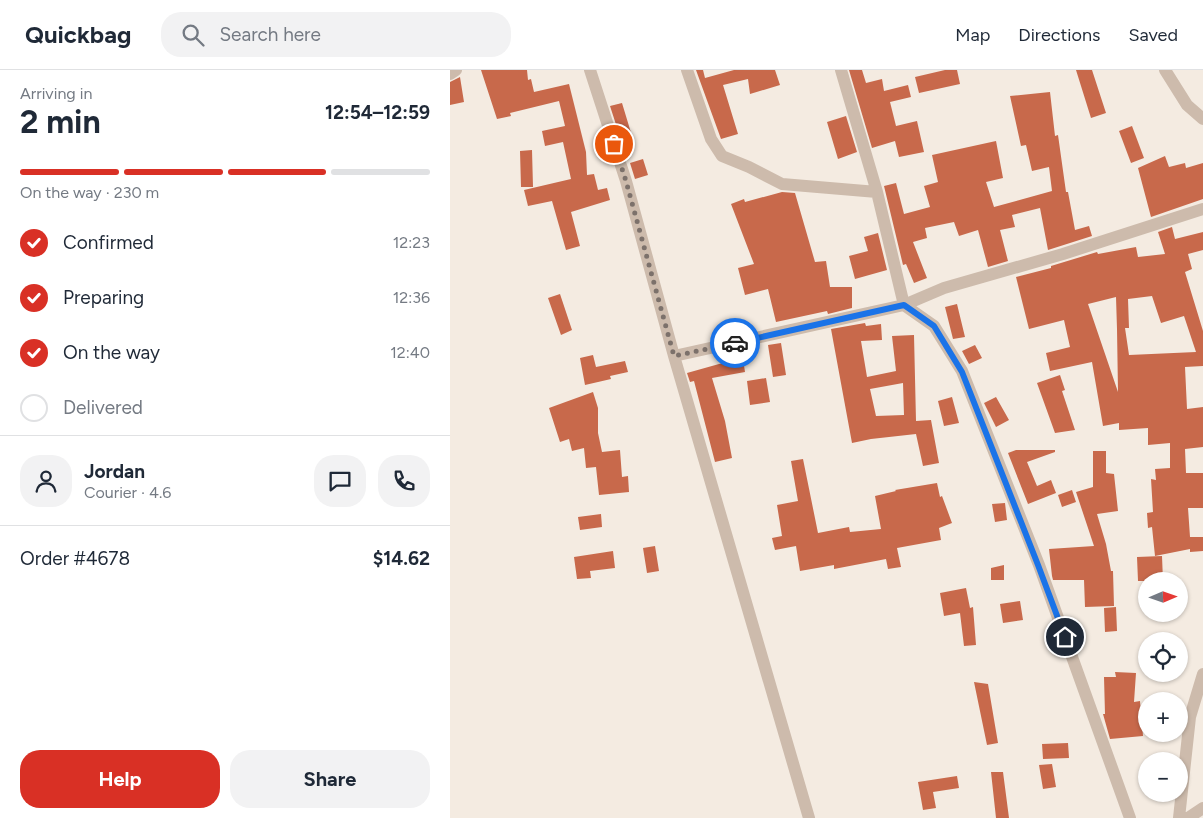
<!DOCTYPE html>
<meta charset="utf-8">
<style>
:root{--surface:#fff;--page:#f2f2f3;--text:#1f2937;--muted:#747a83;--line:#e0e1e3;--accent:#d93025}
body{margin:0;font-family:Figtree,sans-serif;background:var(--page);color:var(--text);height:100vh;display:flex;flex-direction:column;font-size:19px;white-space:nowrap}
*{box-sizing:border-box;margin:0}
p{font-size:16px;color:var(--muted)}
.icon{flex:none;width:28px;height:28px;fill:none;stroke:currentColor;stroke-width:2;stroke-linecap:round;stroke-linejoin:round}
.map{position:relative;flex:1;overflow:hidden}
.details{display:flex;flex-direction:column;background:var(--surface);width:450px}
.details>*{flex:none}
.needle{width:32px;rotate:88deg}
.tools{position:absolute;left:688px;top:502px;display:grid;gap:10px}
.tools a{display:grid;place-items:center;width:50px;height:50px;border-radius:50%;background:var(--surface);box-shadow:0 1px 4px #0004;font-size:25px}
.pin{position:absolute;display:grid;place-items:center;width:42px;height:42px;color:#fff;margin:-21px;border:2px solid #fff;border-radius:50%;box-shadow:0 1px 5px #0007}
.courier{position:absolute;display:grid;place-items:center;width:50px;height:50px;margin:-25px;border:4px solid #1a73e8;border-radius:50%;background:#fff;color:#222;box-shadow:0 1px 6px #0007}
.summary em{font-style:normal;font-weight:700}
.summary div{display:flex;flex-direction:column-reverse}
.summary{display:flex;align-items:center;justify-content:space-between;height:85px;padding:0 20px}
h1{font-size:32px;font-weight:700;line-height:38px}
.bar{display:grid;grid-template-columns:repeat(4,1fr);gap:8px 5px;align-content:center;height:60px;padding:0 20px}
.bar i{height:6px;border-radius:4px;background:var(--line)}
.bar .selected{background:var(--accent)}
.bar p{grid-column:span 4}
.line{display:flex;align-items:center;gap:12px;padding:0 20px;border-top:1px solid var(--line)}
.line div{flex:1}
.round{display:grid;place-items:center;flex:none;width:52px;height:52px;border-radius:20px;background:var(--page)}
ol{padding:0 20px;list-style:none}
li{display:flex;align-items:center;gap:15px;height:55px}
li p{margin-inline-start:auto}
li .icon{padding:5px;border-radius:50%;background:var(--accent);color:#fff;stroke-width:4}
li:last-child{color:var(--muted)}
li i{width:28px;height:28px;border:2px solid var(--line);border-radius:50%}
.button{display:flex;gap:10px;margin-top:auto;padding:10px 20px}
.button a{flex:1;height:58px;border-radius:20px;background:var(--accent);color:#fff;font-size:20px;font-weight:700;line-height:58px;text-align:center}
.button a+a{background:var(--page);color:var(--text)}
header{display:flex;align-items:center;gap:30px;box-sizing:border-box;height:70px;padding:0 25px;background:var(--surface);border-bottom:1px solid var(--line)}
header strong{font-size:24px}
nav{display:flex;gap:28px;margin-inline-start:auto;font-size:18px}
.search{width:350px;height:45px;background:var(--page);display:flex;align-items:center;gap:12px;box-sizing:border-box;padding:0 18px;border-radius:20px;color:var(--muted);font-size:19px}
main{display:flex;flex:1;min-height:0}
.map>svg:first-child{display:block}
.building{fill:#c8694b;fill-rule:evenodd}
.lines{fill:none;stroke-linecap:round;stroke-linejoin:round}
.minor{stroke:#cdbbac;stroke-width:12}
.done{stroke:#7c716b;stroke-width:5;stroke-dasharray:0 9}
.route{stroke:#1a73e8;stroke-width:6}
</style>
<header>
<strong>Quickbag</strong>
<div class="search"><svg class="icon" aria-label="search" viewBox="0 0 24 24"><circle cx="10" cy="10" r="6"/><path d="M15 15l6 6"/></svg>Search here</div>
<nav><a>Map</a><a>Directions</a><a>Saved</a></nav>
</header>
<main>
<section class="details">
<div class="summary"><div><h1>2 min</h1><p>Arriving in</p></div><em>12:54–12:59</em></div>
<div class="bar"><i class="selected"></i><i class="selected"></i><i class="selected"></i><i></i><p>On the way · 230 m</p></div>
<ol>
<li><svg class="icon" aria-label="check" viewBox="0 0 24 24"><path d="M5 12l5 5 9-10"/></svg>Confirmed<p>12:23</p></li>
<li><svg class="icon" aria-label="check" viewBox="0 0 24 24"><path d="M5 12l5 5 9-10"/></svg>Preparing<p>12:36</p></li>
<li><svg class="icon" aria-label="check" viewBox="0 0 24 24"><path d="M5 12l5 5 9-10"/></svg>On the way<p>12:40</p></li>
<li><i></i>Delivered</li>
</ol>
<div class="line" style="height:90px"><a class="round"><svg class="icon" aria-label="person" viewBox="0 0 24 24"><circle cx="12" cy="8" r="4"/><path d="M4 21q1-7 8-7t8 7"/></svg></a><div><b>Jordan</b><p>Courier · 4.6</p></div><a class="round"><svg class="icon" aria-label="chat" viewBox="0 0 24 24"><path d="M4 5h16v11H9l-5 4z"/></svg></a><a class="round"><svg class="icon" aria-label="phone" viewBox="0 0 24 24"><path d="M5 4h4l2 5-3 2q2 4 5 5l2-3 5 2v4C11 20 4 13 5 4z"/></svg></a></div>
<div class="line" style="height:65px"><div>Order #4678</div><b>$14.62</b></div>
<div class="button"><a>Help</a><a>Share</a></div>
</section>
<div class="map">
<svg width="753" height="748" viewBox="0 0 753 748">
<rect width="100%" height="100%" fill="#f4ebe1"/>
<path class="building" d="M31,0H77L78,10L81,9L84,22L119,14L136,82L137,105L144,104L148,120L157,118L160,130L121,142L130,176L116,180L102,131L78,136L74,120L121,109L113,72L95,76L92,61L115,56L109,31L60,43L61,46L47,49Z
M246,0H253L255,8L284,0H325L330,15L300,24L298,9L273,15L288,64L271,69Z
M399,0H412L416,13L432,9L434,21L458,15L461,27L440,32L446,56L467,51L474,82L449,87L445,71L422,78Z
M495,0H507L510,14L469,23L465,7Z
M626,0H642L656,43L641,48Z
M10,7L14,32L0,35V12Z
M600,22L605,66L608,65L616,122H618L625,160L639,156L642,166L598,180L590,138L562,145L565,157L550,160L558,191L538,197L528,160L509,166L504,152L475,158L477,168L463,172L477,208L464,213L456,194L453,195L434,116L446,113L454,144L480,137L474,116L488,112L482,85L546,71L553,108L536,112L544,137L602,121L599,97L582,101L576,75L571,76L560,26Z
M172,33L182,66L171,70L160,36Z
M396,46L407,82L388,89L377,52Z
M682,56L694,88L681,93L669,61Z
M82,80L83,117H71L70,81Z
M715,86L719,97L735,93L736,98L753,93V129L701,147L688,98Z
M193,89L198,105L185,109L180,93Z
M332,122L345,123L365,192L376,191L380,217H402V238L378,244L377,241L326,252L318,219L295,225L288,198L304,194L281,134L294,129L295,132Z
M722,157L725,169L753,162V180L738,184L742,199L735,202L753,261V296L735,297L737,339L753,337V377L735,379L736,403H753V438H738L740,467H753V481L740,482V479L705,486L702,457L698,458L697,443L703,442L701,409L706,410L705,399L720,398V373L698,375V358L669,360V353L653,356L642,292L600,301L596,283L620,277L614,250L579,259L566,207L601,198V196L647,182L648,184L686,177L688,187L715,184L708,162ZM702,226L711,253L734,246L746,282L679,285L675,258H679L678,229ZM666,227L667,259L668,322L638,234Z
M428,163L437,200L405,209L399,186L418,181L414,167Z
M110,224L122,260L111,265L98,228Z
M507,234L515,267L503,269L495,237Z
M415,253L416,256L431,254L432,270L411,271L417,307L446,301L442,266L464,265L466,351L481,350L489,393L473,396L466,364L421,369L402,373L381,259ZM453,313L454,345L426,346L420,319Z
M331,273L336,305L323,307L318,275Z
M525,275L532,288L519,294L512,281Z
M143,285L146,297L175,291L178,302L160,306L161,309L135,315L130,288Z
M293,289L295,302L262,308L275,351L282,388L265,392L244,311L240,312L237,303L269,294Z
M610,305L615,320L612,321L625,360L605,363L587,313Z
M316,308L320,332L300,335L297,311Z
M143,322L148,338V363L152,382L170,380L172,407L178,406L179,422L149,425L146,397L136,398L134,378L122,381L119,369L110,372L99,338Z
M502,327L509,353L494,356L488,331Z
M546,327L559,350L546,357L534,333Z
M566,380H605V382L577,392L587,416L601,410L606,423L578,434L558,383Z
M643,381H656V403L664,404L668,441L647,444L656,474L661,501H663L664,536L635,537L634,510H603L602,506L599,479L644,476L626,422L643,417Z
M353,389L368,463L399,457L400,462L431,459L425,426L446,421L445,420L487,413L490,427L492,426L502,453L489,458L491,470L447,478L451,497L438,499L436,489L384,499V495L350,501L346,476L325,480L322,468L332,466L327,435L348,431L341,391Z
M622,420L626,432L612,437L608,425Z
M555,433L557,450L545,452L542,434Z
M151,444L152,457L130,460L128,447Z
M205,476L209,501L197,503L193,478Z
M163,481L165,498L140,501L141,508L127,509L124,487Z
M712,486L713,511H688L687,487Z
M554,495V510H541V498Z
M516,518L520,538L523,537L526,575L514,576L510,543L494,546L490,523Z
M570,531L573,550L553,553L550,534Z
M666,537L667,561L655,562L654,538Z
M665,602L686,603L684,632L690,631L693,666L660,669L653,644H655L654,607H666Z
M524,612L538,614L548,673L537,675Z
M618,673L619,688L593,689L592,674Z
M602,694L606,717L593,719L589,695Z
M541,702H553L559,748H546Z
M507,706L509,718L483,722L486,738L473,740L468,712Z"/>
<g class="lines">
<path class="minor" d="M140,0L176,111L224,286L359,748
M237,0L261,69L272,86L299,97L332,114L427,122
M391,0L427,122L454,235L484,256L512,301L589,495L680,748
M715,0L737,35L753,49
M0,4L6,0
M224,286L454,235L494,218L613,184L753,139
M729,748L740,647L753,604
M738,748L753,738"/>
</g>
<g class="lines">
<path class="done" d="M164,74L176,111L224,286L285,273"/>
<path class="route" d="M285,273L454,235L484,256L512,302L588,495L615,567"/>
</g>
</svg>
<div class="tools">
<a><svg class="needle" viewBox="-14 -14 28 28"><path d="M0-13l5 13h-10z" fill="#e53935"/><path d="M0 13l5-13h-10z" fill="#747a83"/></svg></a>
<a><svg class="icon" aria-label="locate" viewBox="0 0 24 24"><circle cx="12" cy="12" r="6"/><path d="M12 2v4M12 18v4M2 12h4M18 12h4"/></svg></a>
<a>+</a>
<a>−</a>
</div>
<div class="pin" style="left:164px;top:74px;background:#ea580c"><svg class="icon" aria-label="bag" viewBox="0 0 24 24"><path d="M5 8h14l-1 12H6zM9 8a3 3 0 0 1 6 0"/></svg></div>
<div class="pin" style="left:615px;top:567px;background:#1f2937"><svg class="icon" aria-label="home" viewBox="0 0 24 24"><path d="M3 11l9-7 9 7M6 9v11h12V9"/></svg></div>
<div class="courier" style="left:285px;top:273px"><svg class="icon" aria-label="car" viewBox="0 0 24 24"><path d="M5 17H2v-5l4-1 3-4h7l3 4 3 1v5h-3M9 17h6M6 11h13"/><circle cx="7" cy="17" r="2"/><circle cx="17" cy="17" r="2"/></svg></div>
</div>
</main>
